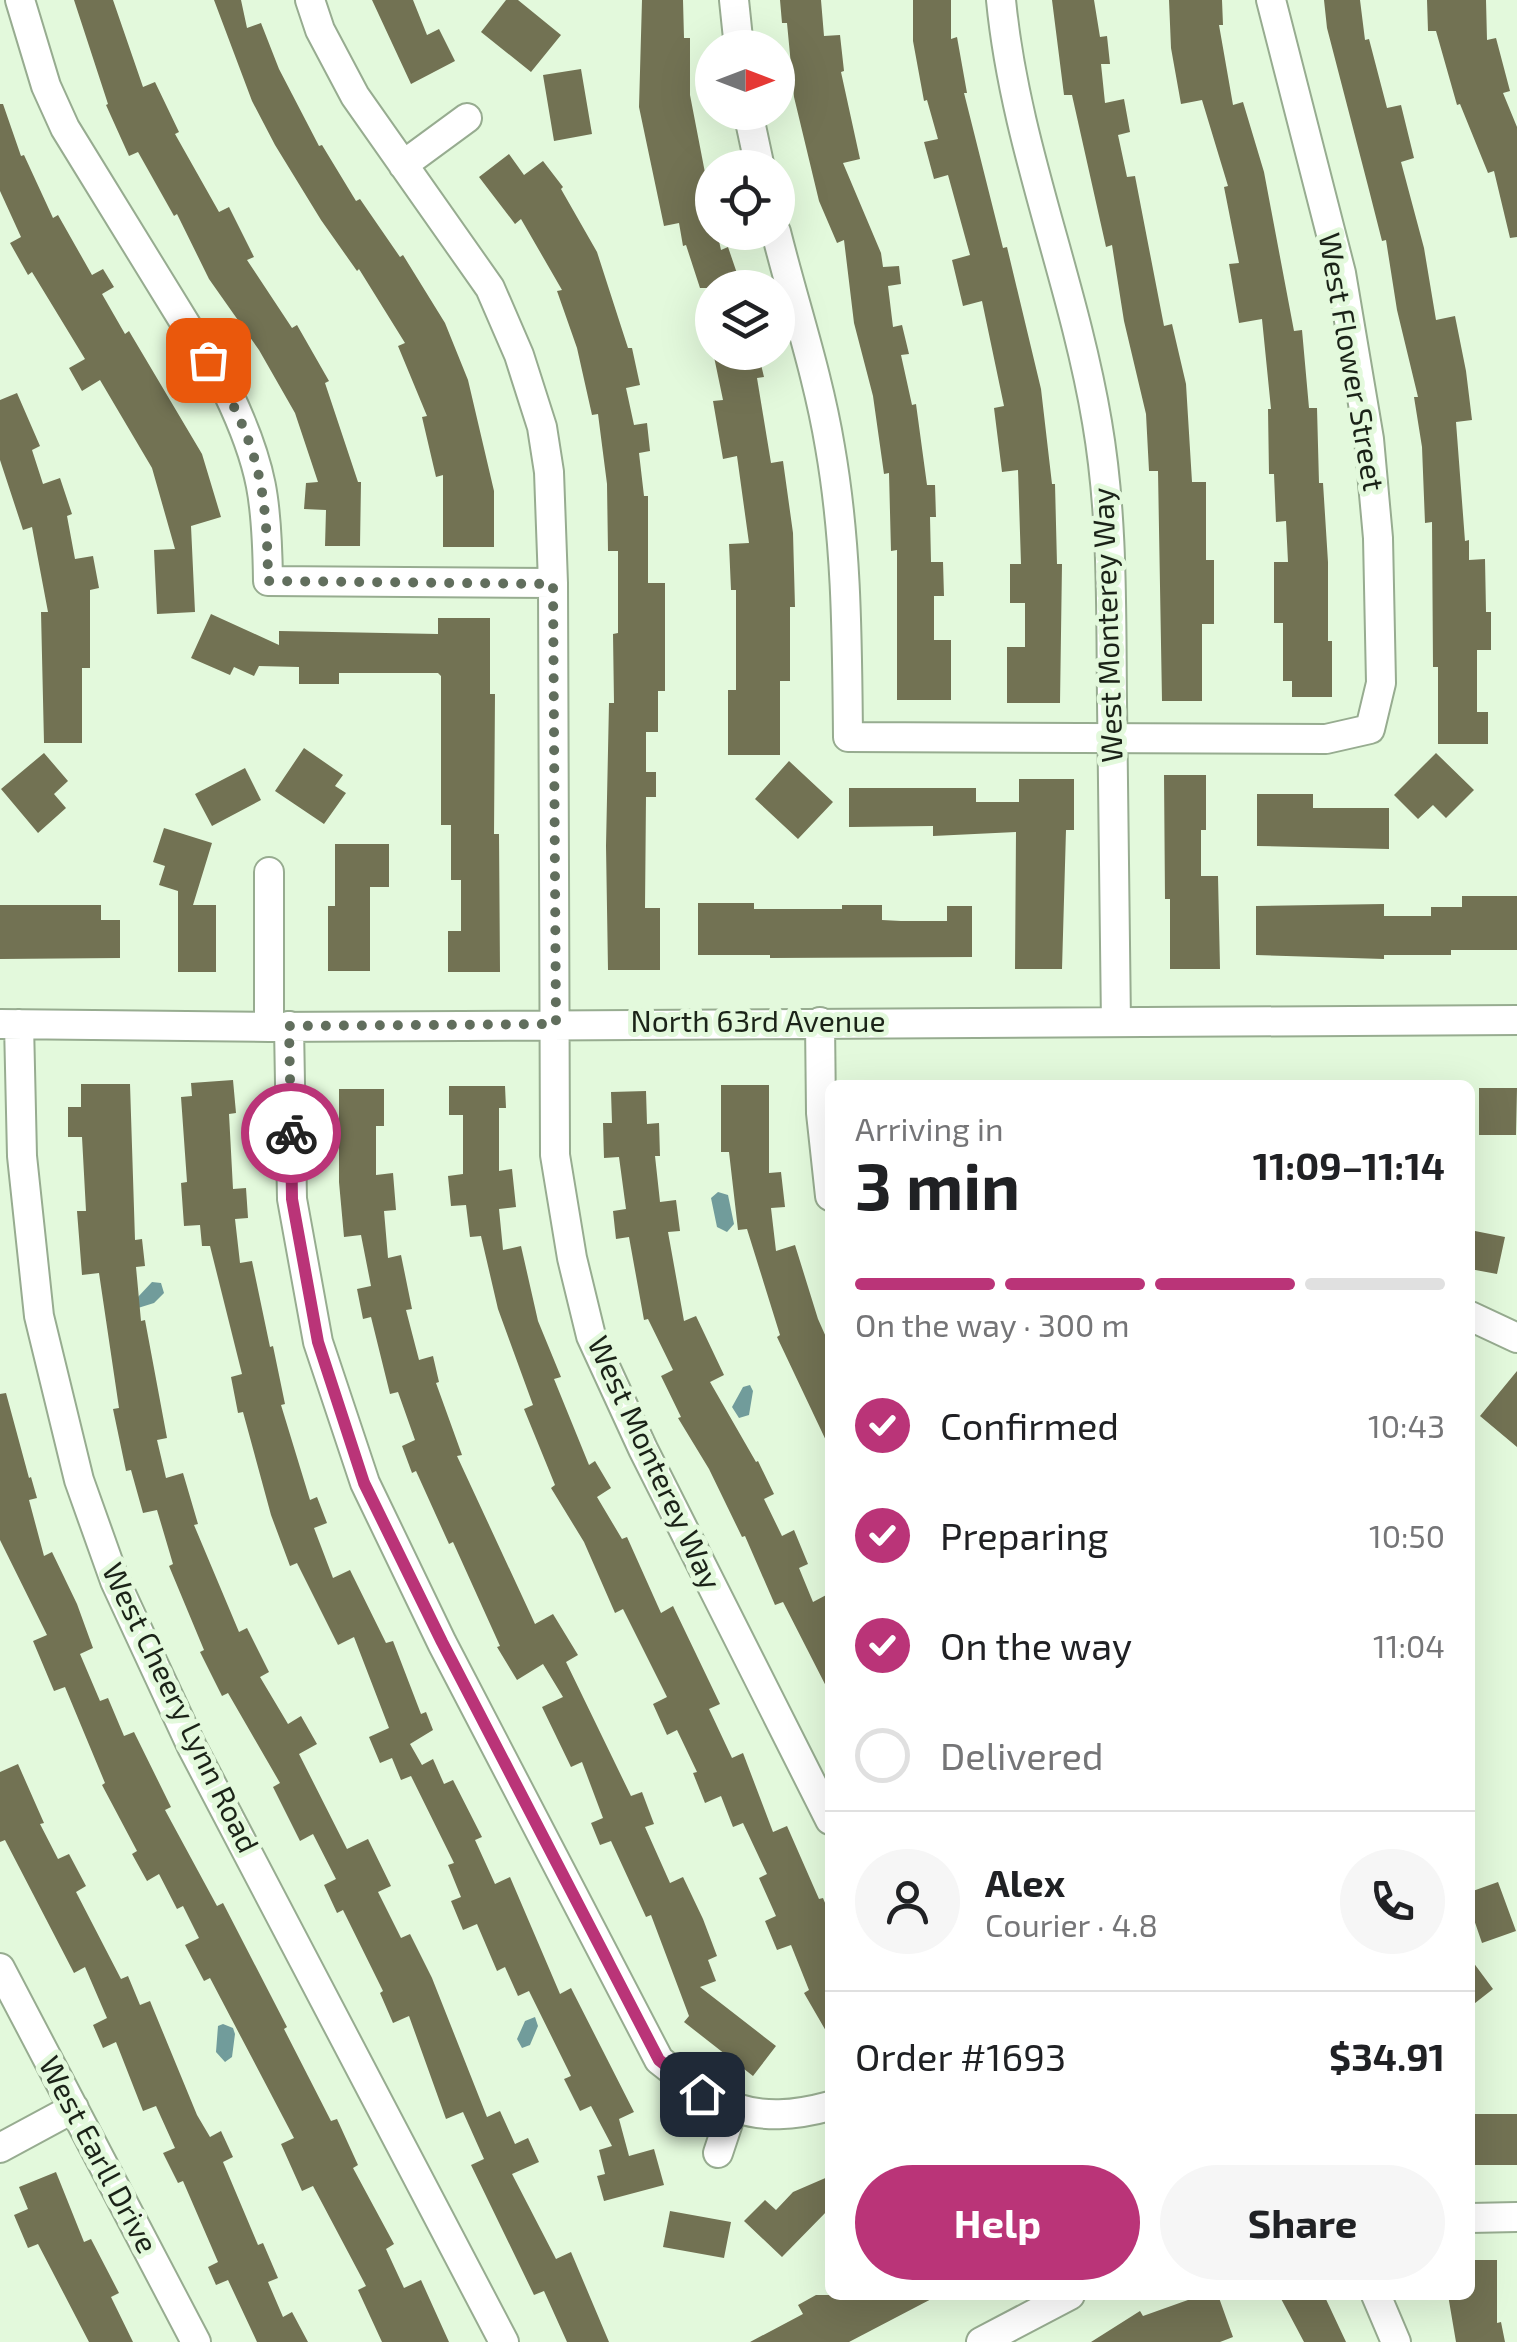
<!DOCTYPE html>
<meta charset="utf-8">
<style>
:root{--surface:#fff;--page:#f6f6f6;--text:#202124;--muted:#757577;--line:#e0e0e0;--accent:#ba3478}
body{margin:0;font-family:"Exo 2",sans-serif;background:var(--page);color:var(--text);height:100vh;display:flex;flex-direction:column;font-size:38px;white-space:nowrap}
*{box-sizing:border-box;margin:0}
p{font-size:32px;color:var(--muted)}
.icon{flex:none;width:55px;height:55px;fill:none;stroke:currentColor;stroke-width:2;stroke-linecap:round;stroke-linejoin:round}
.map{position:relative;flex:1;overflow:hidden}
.sheet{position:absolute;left:825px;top:1080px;width:650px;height:1220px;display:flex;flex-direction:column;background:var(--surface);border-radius:15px;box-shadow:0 10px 40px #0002}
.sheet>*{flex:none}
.needle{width:65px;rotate:90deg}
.tools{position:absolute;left:695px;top:30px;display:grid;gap:20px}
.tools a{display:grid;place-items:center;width:100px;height:100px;border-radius:50%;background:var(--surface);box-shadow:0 10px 40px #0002;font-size:50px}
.pin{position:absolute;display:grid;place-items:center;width:85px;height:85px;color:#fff;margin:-42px;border-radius:20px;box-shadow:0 5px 15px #0006}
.courier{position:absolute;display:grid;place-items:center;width:100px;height:100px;margin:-50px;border:8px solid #ba3478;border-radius:50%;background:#fff;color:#222;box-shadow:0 2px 12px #0007}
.overview em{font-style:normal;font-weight:700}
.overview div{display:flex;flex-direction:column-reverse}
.overview{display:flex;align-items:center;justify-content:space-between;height:170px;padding:0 30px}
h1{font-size:65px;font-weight:700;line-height:75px}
.bar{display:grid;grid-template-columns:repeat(4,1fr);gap:15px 10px;align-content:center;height:120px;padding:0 30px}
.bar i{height:12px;border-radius:8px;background:var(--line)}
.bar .on{background:var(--accent)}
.bar p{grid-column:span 4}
.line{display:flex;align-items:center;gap:25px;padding:0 30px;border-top:2px solid var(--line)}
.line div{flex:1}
.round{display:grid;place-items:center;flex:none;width:105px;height:105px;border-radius:52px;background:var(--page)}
ol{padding:0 30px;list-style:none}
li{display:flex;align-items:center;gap:30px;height:110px}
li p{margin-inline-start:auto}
li .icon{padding:10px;border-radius:50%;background:var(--accent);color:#fff;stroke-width:4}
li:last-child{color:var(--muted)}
li i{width:55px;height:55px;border:5px solid var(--line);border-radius:50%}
.cta{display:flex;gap:20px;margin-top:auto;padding:20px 30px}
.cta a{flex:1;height:115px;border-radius:60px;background:var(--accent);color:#fff;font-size:40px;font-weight:700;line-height:115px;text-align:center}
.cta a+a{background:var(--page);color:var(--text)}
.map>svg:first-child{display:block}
.water{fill:#719c9b}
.building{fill:#727253}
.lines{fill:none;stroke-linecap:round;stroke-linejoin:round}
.minor-casing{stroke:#97ac90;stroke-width:32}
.minor{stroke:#fff;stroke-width:28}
.done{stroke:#616e5d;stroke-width:10;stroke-dasharray:0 18}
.route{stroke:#ba3478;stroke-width:12}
.labels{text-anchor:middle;stroke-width:10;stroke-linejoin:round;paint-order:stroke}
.street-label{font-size:30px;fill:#1b2318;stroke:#e3f9dc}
</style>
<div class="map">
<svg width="1517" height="2342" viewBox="0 0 1517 2342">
<rect width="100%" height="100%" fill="#e3f9dc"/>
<path class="water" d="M718,1192L728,1195L734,1224L727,1232L717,1227L711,1198Z
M152,1282L161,1283L164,1293L154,1303L138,1308L137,1298Z
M750,1385L753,1391L749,1415L739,1418L732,1407L743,1387Z
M535,2017L538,2026L530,2045L522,2048L517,2039L525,2021Z
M223,2024L233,2028L235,2034L232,2057L225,2062L216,2052L218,2026Z"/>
<path class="building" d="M74,0H113L143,87L155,82L179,132L175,134L219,212L229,207L254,257L247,260L292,328L297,325L329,381L325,383L358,482H361L360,546H325L326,510L304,509L306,483L318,482L295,413L259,350L209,279L177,214L174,216L138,152L129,156L106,105L108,104Z
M214,0H241L247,28L261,23L279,69L319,146L322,145L356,201L360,199L400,257L403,255L445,323L468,380L494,491V547H443V475L436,477L422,417L427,416L398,346L405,343L359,269L357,271L321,220L275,145L252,101Z
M372,0H413L427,35L439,29L455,61L411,84Z
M506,0H518L561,35L531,72L481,32Z
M642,0H683L684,38H690V95L712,209V232H717L721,250L728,247L742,288H700L686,245L683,246L679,223L664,226L639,107Z
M780,0H821L824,36L840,35L844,71L841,72L860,159L843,163L881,253L883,267L899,266L901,284L888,286L893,327L902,325L909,354L901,355L912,405L916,404L927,485H935L936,517H930L931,562H943L944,596H934V640H951V700H897V550L891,551L889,473L884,474L873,396L854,323L844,240L837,243L819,201L794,97L787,23H782Z
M913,0H951V39L957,37L967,93H964L1003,248L1007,247L1041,389L1052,484H1055L1057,564H1062L1060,703H1007V647H1025V603H1010V564H1021L1018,470L1002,472L994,408L1004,406L982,301L963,306L952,260L970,255L948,175L934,179L924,142L938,139L927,100L924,101L913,41Z
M1052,0H1094L1100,37L1107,36L1110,64H1101L1105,103L1124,99L1130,132L1118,135L1127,177L1135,176L1164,326L1172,324L1186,384L1192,482H1206V560H1214V624H1202V701H1162L1158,471H1149L1146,414L1124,321L1112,245L1106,247L1072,95H1064Z
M1169,0H1222L1223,25H1219L1233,105L1243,102L1264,172L1294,331L1302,330L1309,408H1317L1319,483H1323L1328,562V641H1332V697H1292V681H1283V623H1274V562H1288L1286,521L1276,522L1274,474H1269L1268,409H1271L1262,319L1239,323L1229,264L1239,263L1224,187L1228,186L1202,100L1181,104L1171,48Z
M1324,0H1360L1365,40L1369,39L1387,108L1401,105L1414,158L1401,162L1424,248L1436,320L1455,316L1466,371L1472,420L1456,422L1465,541L1469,540V560L1485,559L1486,612H1491V650H1477V712H1488V744H1438V667H1433L1432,522L1425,523L1422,447L1414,397H1418L1397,310L1386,240L1382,241L1368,186L1327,28Z
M1427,0H1486L1487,40L1496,38L1510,91L1503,93L1517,127V237L1510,238L1494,171L1488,173L1460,104L1457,105L1436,31H1428Z
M581,69L592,134L554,141L543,75Z
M0,104H3L21,156L24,155L53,218L58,215L92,275L103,269L114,287L102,294L125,334L129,331L202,454L221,517L191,526L195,612L157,614L154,550L175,549L152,468L100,380L82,391L69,368L85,359L32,272L28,275L10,243L21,237L0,191Z
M509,154L524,175L543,161L563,187L561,189L597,252L628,348H632L640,385L626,388L634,425L647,423L650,451L639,453L644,496H648V583H665V691H658V732H646V772H656V797H646L645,908H660V970H608L606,846L609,703H614L613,634L618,633V551H608L607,484L598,414L592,415L577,348L557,291L562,290L521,219L515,224L479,177Z
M713,352H758L764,377L757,378L771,463L783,461L793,533L795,607H790V681H780V755H728V690H736V590H731L729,544L749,543L737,456L723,459L713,401L723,400Z
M17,393L40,446L32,450L43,484L60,478L72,514L67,516L75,559L93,556L99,588L90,590V668H82V743H44L41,612H48L32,527L23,530L0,460V400Z
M211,614L279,645V631L438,634V618H490V694H495L494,834H499L500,972H448V931H461V880H451V825H441V676L438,673H339V684H299V667L259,666L254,676L234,667L230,675L191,658Z
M304,748L343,775L335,786L346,793L324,824L275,791Z
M44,753L68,781L54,794L66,808L38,833L1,789Z
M1436,753L1474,790L1446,818L1433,805L1418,819L1394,795Z
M789,761L833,802L798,839L755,799Z
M245,768L261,800L212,826L195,794Z
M1164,775H1206V830H1201V876H1218L1220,969H1170V899H1165Z
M1019,779H1074V830H1066L1062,969H1015L1016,832L933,836V826L849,827V788H976V802H1019Z
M1257,794H1313V808H1389V849L1257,846Z
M164,828L212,843L193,905H216V972H178V891L159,885L165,866L153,862Z
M335,844H389V887H370V971H328V906H335Z
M1462,896H1517V950H1451V955H1384V959L1256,955V906L1384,904V916H1431V907H1462Z
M698,903H754V909H842V905H882V920L901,921H947V906H972V957L770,958V955H698Z
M0,905H101V920H120V958L0,959Z
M233,1080L236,1113L229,1114L233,1189L246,1188L248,1218L235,1219L240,1263L252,1261L270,1347L273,1346L285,1404L281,1405L310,1500L317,1497L327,1523L314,1528L333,1578L350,1570L386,1643L393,1641L421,1714L426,1712L433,1730L410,1744L422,1765L433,1759L444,1784L453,1780L482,1837L475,1840L495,1884L510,1877L560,1994L571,1988L634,2112L619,2119L629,2156L654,2149L664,2185L604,2201L597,2176L605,2174L599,2150L612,2146L591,2106L580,2111L564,2079L571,2076L529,1991L518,1996L505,1967L497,1971L477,1924L463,1930L451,1901L461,1897L448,1865L454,1863L411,1776L401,1780L392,1758L380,1763L369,1737L389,1728L354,1637L338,1645L297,1563L290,1566L271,1515L243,1412L238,1413L231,1377L242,1374L210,1246H202L200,1225L184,1226L181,1183L187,1182L181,1097L192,1096L191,1083Z
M81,1084H130L135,1240L142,1239L145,1266L136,1267L141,1321L145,1320L167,1438L157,1440L166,1478L183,1473L198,1524L194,1525L239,1632L247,1628L269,1672L260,1677L288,1724L301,1716L317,1744L299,1754L347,1849L368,1839L391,1886L378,1892L401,1938L410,1934L432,1978L487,2117L500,2111L515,2144L528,2138L539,2162L512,2174L556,2259L571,2252L609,2342H567L544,2291L534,2295L471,2165L484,2159L463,2112L446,2119L409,2016L393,2023L380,1993L383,1991L343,1910L337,1913L324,1885L336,1879L313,1834L300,1841L273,1787L280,1783L228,1693L222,1696L200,1652L204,1650L169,1566L173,1564L157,1510L143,1513L131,1470L126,1471L113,1409L119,1408L99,1273L82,1275L77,1211H86L82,1137H68V1107H81Z
M721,1085H769V1173L781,1172L785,1207L771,1208L776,1251L795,1245L818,1319L830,1346V1449L777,1337L780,1335L747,1229L738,1230L729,1152H721Z
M449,1086H505L506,1108H499V1171L512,1169L516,1207L499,1209L503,1250L521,1246L538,1321L561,1377L554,1379L589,1465L595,1461L611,1488L597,1497L622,1539L627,1537L661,1613L673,1606L720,1704L709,1709L732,1758L743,1753L773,1832L787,1826L819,1899L823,1898L830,1915V2038L804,1993L809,1990L791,1945L777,1950L765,1921L776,1916L759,1878L767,1874L743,1823L733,1827L721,1796L705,1803L693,1773L697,1772L677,1730L667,1735L653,1704L667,1697L623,1609L615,1613L584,1542L551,1488L555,1485L524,1409L533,1405L498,1309L481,1236L470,1237L466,1205L451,1206L448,1176L463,1174V1115H449Z
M1479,1088H1517L1516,1135H1479Z
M339,1089H384V1126H376V1175L393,1173L396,1210L384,1211L388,1258L401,1255L412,1309L406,1310L419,1360L433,1356L439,1382L436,1383L462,1455L457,1456L535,1624L553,1614L578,1655L566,1662L631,1796L642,1792L654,1824L645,1827L670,1883L683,1877L703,1919L717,1956L708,1960L716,1981L700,1987L776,2046L753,2076L684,2022L689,2016L651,1915L646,1917L611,1841L600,1845L591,1823L603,1818L582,1762L571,1767L542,1707L563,1697L543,1664L517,1680L497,1647L500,1646L453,1542L449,1544L416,1471L412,1473L402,1446L415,1440L398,1392L390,1394L371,1317L363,1319L357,1289L371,1286L361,1235L344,1237L339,1182Z
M646,1091L647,1124L659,1123L660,1156H655L660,1202L676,1200L680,1231L668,1232L684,1321L696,1316L724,1375L710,1382L756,1462L758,1461L774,1494L764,1499L782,1536L794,1530L808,1564L799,1568L813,1602L830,1593V1694L783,1602L775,1605L745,1536L742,1537L709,1469L678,1418L681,1417L661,1376L673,1370L648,1319L644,1320L629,1237L616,1239L613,1211L626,1209L619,1157L604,1158L603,1123H612L611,1092Z
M1470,1230L1505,1237L1497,1274L1470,1269Z
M1517,1371V1447L1480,1416Z
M6,1393L29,1478L31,1477L37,1498L29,1500L44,1556L52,1552L77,1604L93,1648L80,1654L100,1701L108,1698L124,1736L134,1732L171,1807L165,1810L217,1906L223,1903L287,2027L284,2029L331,2121L337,2119L358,2165L353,2168L394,2244L386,2249L404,2288L421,2280L449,2342H382L358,2290L366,2286L313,2186L302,2191L281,2144L294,2138L210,1978L204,1981L185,1945L199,1938L183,1906L177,1909L159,1874L147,1881L132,1854L137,1851L102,1785L105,1783L65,1687L54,1691L33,1641L47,1635L0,1540V1394Z
M18,1764L44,1823L40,1824L58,1859L69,1854L86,1886L76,1892L121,1979L128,1976L140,2005L150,2001L197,2115L210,2137L221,2131L233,2157L223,2162L258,2245L263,2243L278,2278L268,2282L283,2317L292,2312L308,2342H257L228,2280L216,2285L208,2267L218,2262L183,2181L178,2183L163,2153L175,2148L156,2106L143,2111L116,2042L103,2048L93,2025L107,2018L85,1967L74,1973L5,1840L0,1842V1772Z
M1498,1882L1516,1931L1482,1943L1470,1908V1892Z
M1470,1958L1493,1989L1470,2007Z
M1470,2114H1517V2165H1470Z
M56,2172L84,2242L91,2239L119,2293L111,2297L133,2342H89L38,2244L28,2248L14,2215L28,2209L19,2187Z
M830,2176V2208L782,2257L744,2221L765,2200L776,2210L793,2192Z
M670,2211L731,2222L724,2258L663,2247Z
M1470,2260H1497V2323L1501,2322L1505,2342H1456L1448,2295H1470Z
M816,2295H939L849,2342H750L803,2314L798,2305Z
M1202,2295H1218L1233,2337L1220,2342H1091L1140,2311L1143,2316Z
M1279,2295H1324L1346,2342H1304Z"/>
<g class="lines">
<g class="minor-casing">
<path id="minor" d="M20,0L46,86L65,128L228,393C263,466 267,502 268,581L553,583
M310,0L320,30L355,96L490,288L519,355L542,427L549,472L553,583L555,1155L572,1258L591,1336L643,1449L830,1820
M734,0L739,48
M1001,0C1015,145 1073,279 1097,422C1113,515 1111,608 1112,702C1113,809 1114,915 1116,1021
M748,112L760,168
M403,165L467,118
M776,232C794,304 818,374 830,447C847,544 847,640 848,737L1326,739L1370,729L1381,683L1378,538L1369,439L1341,273L1271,0
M269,872V1027
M820,1022L821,1113L830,1196
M0,1024L269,1027L1517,1020
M19,1024L22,1156L39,1316L79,1480L115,1581L192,1747L504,2342
M289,1026L292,1199L318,1342L365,1483L442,1643L659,2060C718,2107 753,2127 830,2106
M1470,1316L1517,1338
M0,1968L196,2342
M0,2148L74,2108
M718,2153L733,2108
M1470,2218L1517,2217
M1376,2295L1396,2342
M981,2342L1070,2295"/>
</g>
<use href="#minor" class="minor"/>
</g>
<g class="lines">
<path class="done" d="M208,360C258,443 267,485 268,581L553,584L556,1024L289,1026L291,1133"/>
<path class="route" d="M291,1133L292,1199L318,1342L364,1483L442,1642L659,2060L702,2094"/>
</g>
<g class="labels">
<g class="street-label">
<text transform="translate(1351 362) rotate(80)" y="10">West Flower Street</text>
<text transform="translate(1108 625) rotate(-92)" y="10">West Monterey Way</text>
<text x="758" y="1032">North 63rd Avenue</text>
<text transform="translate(654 1463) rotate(65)" y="10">West Monterey Way</text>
<text transform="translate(180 1708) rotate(64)" y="10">West Cheery Lynn Road</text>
<text transform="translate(98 2155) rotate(62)" y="10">West Earll Drive</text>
</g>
</g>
</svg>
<div class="tools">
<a><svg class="needle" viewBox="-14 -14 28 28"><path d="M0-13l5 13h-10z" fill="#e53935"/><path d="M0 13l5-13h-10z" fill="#757577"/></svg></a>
<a><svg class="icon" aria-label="locate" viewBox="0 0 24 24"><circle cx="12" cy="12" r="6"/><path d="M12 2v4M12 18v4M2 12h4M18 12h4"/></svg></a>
<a><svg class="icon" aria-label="layers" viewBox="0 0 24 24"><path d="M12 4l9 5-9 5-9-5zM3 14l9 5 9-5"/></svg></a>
</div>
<div class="pin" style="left:208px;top:360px;background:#ea580c"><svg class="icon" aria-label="bag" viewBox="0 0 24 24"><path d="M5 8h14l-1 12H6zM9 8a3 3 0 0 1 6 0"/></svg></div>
<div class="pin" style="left:702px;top:2094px;background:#1f2937"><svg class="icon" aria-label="home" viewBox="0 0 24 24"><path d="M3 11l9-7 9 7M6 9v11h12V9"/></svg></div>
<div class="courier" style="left:291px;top:1133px"><svg class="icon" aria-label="bike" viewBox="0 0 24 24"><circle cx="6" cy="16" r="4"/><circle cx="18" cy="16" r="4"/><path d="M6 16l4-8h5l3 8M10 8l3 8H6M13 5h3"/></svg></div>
<section class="sheet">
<div class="overview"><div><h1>3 min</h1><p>Arriving in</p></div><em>11:09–11:14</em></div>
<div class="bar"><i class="on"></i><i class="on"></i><i class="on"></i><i></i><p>On the way · 300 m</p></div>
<ol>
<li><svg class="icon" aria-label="check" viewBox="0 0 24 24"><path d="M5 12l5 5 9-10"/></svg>Confirmed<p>10:43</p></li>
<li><svg class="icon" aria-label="check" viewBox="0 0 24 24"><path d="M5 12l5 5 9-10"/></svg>Preparing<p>10:50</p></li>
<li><svg class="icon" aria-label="check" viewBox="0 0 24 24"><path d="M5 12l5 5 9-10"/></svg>On the way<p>11:04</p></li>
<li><i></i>Delivered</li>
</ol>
<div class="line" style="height:180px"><a class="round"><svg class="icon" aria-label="person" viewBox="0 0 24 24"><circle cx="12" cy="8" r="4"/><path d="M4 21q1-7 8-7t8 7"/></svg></a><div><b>Alex</b><p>Courier · 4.8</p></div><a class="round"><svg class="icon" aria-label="phone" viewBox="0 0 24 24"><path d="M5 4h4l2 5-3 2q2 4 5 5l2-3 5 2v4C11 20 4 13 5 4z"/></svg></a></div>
<div class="line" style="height:130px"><div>Order #1693</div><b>$34.91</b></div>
<div class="cta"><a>Help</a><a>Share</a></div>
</section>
</div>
